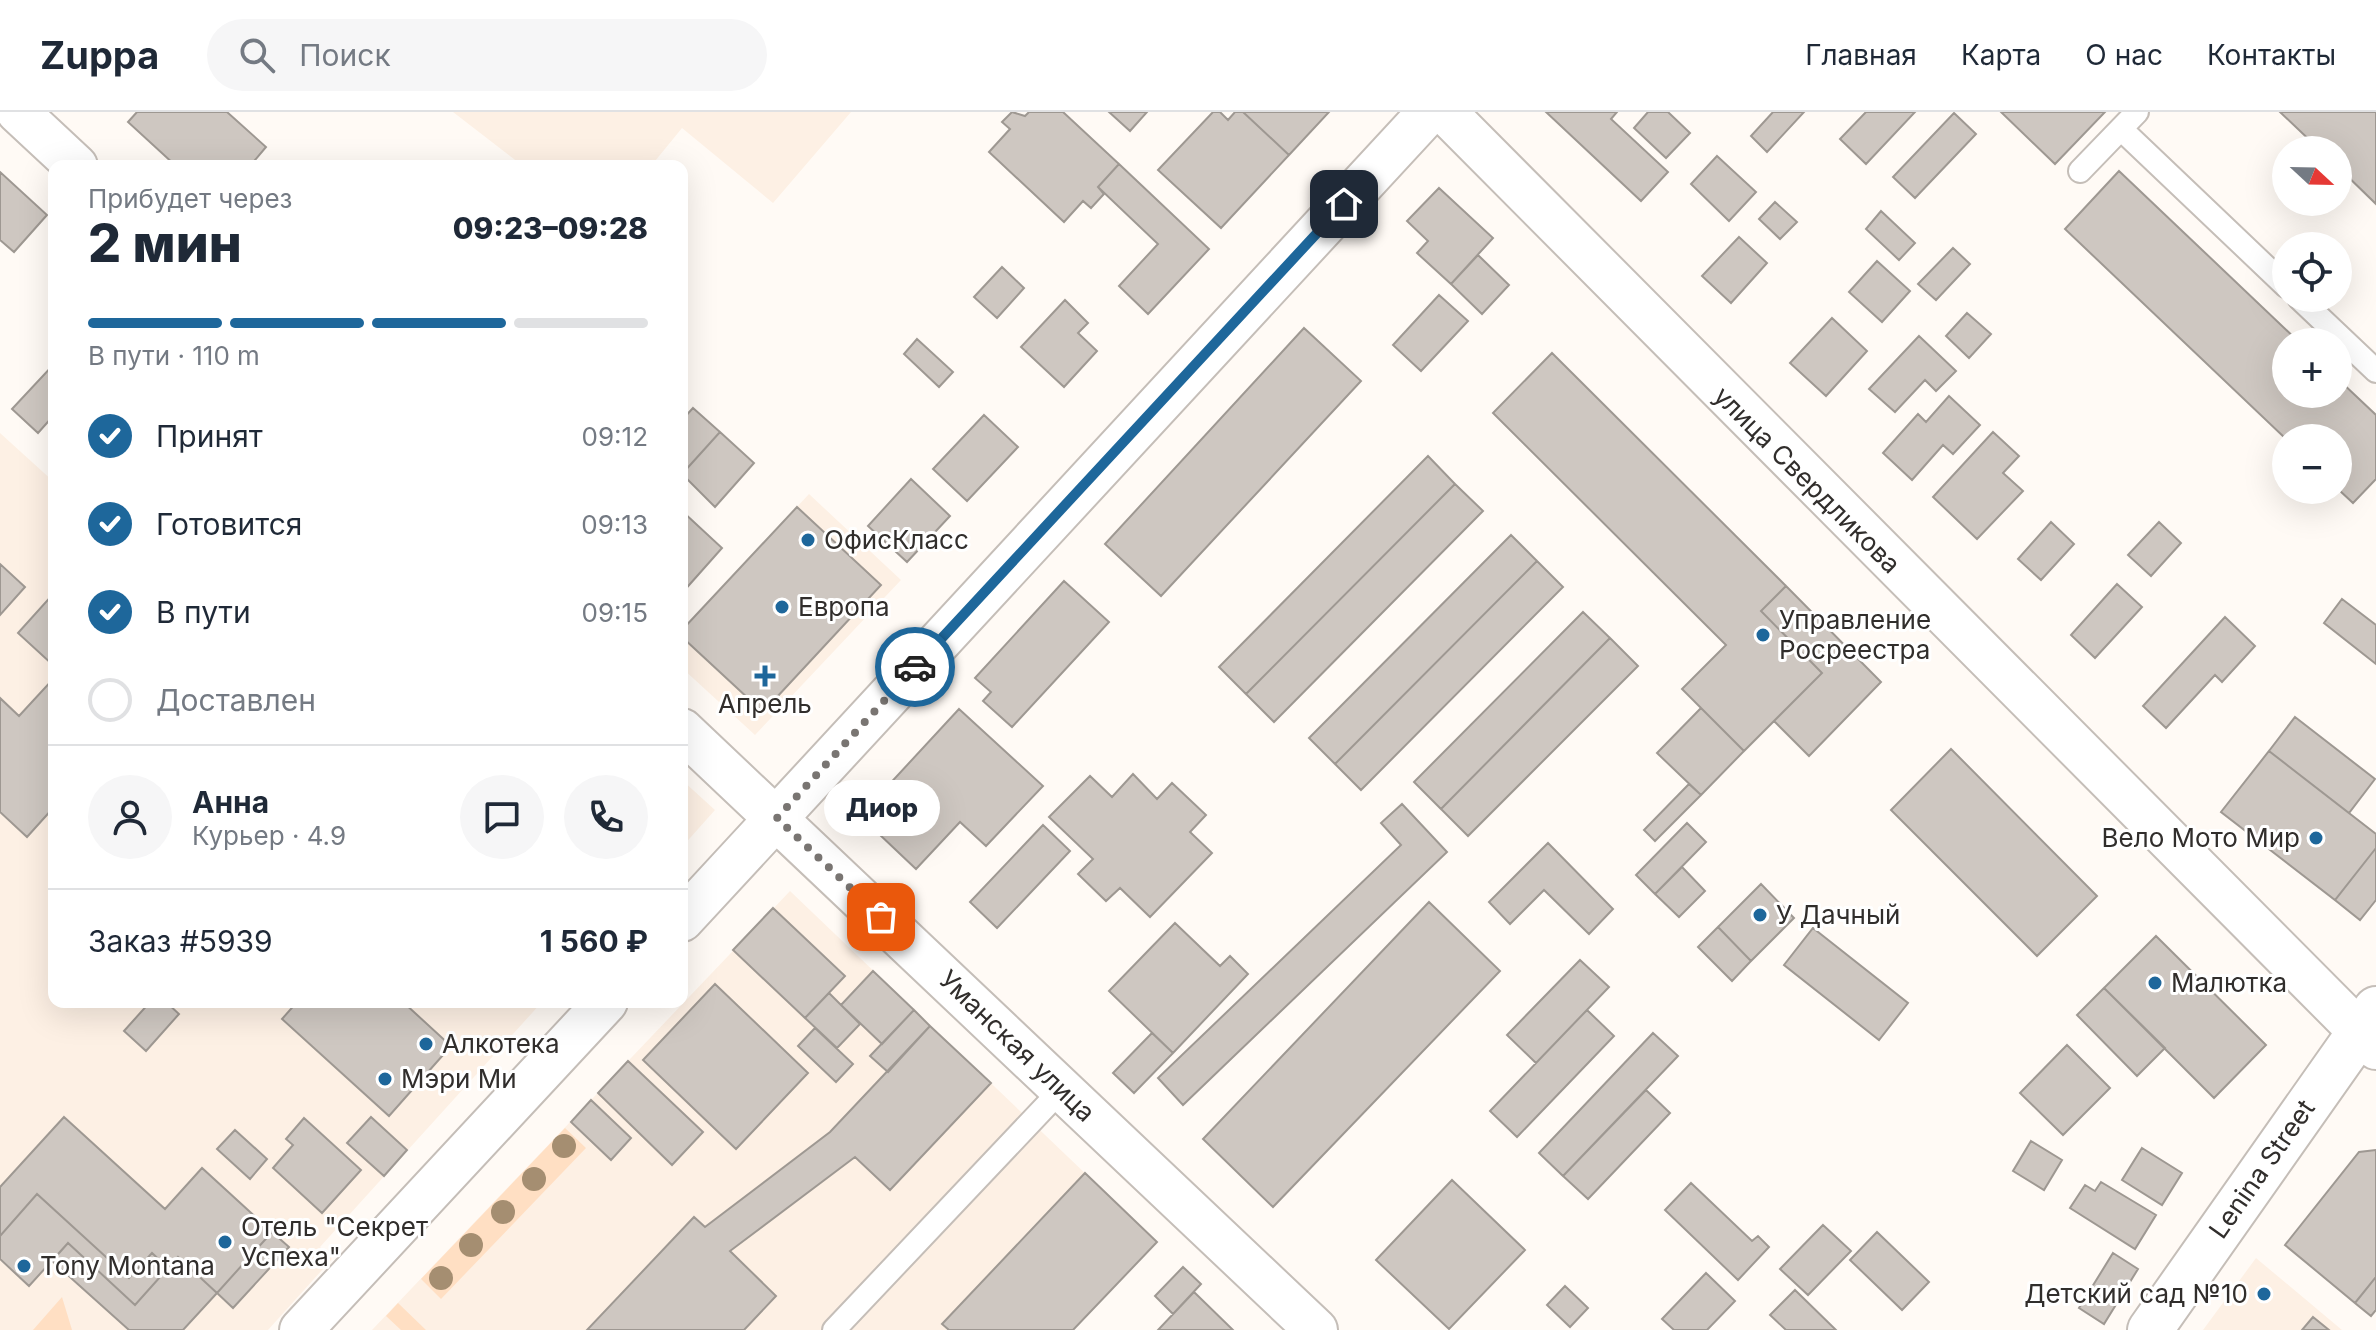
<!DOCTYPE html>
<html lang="ru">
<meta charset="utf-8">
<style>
:root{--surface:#fff;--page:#f6f6f7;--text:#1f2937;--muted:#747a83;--line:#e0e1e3;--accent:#1e679b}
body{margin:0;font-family:Inter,sans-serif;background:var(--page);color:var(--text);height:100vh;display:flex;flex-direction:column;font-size:30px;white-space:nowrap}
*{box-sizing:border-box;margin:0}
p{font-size:26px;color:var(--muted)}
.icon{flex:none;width:44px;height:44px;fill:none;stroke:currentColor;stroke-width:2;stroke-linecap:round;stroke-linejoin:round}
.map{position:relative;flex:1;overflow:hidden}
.side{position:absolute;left:48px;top:48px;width:640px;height:848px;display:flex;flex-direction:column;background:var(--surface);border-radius:16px;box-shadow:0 8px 32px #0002}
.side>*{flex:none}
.needle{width:52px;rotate:112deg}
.fabs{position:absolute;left:2272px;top:24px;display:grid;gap:16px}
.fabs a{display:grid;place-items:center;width:80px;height:80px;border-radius:50%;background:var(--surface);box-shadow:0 8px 32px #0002;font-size:40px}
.pin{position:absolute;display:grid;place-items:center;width:68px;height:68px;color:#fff;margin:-34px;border-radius:16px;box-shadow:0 4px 12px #0006}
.courier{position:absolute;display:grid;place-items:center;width:80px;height:80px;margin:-40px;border:6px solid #1e679b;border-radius:50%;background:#fff;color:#222;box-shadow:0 2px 10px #0007}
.bubble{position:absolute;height:56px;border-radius:28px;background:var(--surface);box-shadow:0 8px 32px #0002;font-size:26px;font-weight:800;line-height:56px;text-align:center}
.summary em{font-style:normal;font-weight:800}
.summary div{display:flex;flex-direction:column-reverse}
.summary{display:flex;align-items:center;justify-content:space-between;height:136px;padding:0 40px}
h1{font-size:52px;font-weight:800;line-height:60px}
.bar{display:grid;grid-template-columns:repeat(4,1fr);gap:12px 8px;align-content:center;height:96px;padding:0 40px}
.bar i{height:10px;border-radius:6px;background:var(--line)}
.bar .on{background:var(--accent)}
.bar p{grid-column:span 4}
.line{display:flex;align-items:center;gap:20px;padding:0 40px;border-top:2px solid var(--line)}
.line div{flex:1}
.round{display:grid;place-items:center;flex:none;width:84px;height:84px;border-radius:42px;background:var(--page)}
ol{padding:0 40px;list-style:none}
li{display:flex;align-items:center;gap:24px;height:88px}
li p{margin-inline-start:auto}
li .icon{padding:8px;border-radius:50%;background:var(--accent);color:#fff;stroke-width:4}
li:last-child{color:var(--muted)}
li i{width:44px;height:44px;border:4px solid var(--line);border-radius:50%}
header{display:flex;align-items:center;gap:48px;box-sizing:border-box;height:112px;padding:0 40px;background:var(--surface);border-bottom:2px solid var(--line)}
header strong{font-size:38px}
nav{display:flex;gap:44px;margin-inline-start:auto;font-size:28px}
.search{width:560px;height:72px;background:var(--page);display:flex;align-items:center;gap:20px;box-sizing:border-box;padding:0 28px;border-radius:44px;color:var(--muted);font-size:30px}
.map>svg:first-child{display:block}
.built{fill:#fdf0e4}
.green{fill:#ffdfc3}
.building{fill:#cec7c1;stroke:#9e9892;stroke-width:2}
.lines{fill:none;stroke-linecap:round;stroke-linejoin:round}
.service-casing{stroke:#c5beb8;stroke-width:26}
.minor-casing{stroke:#c5beb8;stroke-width:46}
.secondary-casing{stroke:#c5beb8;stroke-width:48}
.service{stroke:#fff;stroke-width:22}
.minor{stroke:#fff;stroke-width:42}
.secondary{stroke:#fff;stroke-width:44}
.tree{fill:#a58e71}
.done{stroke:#797572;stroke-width:8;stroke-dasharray:0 14.4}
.route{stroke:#1e679b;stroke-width:10}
.poi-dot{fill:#1e679b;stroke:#fff;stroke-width:3}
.labels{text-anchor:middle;stroke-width:6;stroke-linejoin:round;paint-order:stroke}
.street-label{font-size:26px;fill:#312e2c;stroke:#fff}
.poi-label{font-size:26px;fill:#312e2c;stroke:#fff;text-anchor:start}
</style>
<header>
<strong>Zuppa</strong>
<div class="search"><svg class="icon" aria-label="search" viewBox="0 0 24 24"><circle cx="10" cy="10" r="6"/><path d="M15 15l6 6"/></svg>Поиск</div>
<nav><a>Главная</a><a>Карта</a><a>О нас</a><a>Контакты</a></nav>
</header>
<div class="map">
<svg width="2376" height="1218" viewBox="0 0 2376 1218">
<rect width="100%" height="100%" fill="#fffaf5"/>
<path class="built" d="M453,0H851L773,91L682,16L651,54H523Z
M0,321L54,370V890H542L320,1135L332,1147L268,1218H0Z
M809,382L901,468L755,623L682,556V518Z
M682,668L715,698L682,735Z
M790,779L1157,1130L1073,1218H372Z
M2256,1146L2342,1218H2203Z"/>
<path class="green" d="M565,1016L586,1036L441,1187L421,1167Z
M62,1185L72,1218H33Z
M398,1191L426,1218H401L386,1204Z"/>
<path class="building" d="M137,0H227L266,35L250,54H176L128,10Z
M1012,0L1025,4L1029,0H1063L1119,52L1098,75L1104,82L1091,96L1083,89L1064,110L989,40L1010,17L1002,10Z
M1109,0H1147L1130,19Z
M1213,0H1220L1228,8L1235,0H1243L1289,43L1221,116L1158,58Z
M1243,0H1329L1289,43Z
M1546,0H1617L1611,7L1668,60L1641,89Z
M1648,0H1668L1690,21L1666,46L1634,16Z
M1773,0H1804L1767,40L1751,24Z
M1866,0H1915L1866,52L1840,27Z
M2001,0H2105L2055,52Z
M2280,0H2376V92L2338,55V38H2320Z
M1954,1L1976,22L1915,86L1893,65Z
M1717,44L1756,80L1729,109L1691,72Z
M1119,52L1209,137L1148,202L1119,174L1158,132L1098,75Z
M2119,59L2299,230H2286V282H2338V267L2376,303V367L2353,391L2338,377V326L2286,327L2065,117Z
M0,60L47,103L14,140L0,128Z
M1439,76L1493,126L1451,172L1417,141L1428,129L1407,109Z
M1775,90L1797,110L1780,127L1759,107Z
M1881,99L1915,131L1899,148L1866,117Z
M1739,125L1767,151L1731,191L1702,164Z
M1953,136L1970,152L1936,188L1918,172Z
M1478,143L1509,173L1482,202L1451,172Z
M1877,149L1910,179L1882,210L1849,180Z
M1002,155L1024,176L997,206L974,185Z
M1439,183L1468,209L1421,259L1393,233Z
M1065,188L1088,211L1078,221L1097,239L1064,275L1021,235Z
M1967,201L1991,222L1969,246L1946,224Z
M1832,206L1867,239L1826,284L1790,251Z
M1304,216L1361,269L1161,484L1105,432Z
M1919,224L1956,259L1936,279L1925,268L1895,300L1869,277Z
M917,227L953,260L939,275L904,242Z
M1552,241L1786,474L1761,499L1822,561L1744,639L1682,577L1726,533L1493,301Z
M54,252V303L38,321L12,297Z
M1949,284L1980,313L1953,342L1943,333L1912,368L1883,341L1918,302L1926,310Z
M693,296L720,320L682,362V308Z
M984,303L1018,335L967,389L933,357Z
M720,320L754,351L715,395L682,362Z
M1993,320L2019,344L2003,361L2023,379L1977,427L1933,385Z
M1428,344L1455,372L1246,582L1219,555Z
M911,367L950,404L907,450L868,414Z
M1455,372L1483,399L1274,610L1246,582Z
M797,395L881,473L763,600L682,525V518Z
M682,399L722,436L682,481Z
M2051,410L2074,432L2041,468L2018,447Z
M2159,410L2181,431L2151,464L2128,443Z
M1511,423L1537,449L1335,652L1309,626Z
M1537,449L1563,475L1361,678L1335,652Z
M0,452L25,475L0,503Z
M1064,469L1109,510L1012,615L983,589L991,580L975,566Z
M2117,472L2142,495L2095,546L2071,523Z
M1786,474L1881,570L1809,644L1774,609L1822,561L1761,499Z
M54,481V554L18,521Z
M2342,487L2376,513V552L2324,511Z
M1583,500L1610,526L1441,697L1414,670Z
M2225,505L2255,534L2222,570L2215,563L2166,616L2143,594Z
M1610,526L1638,554L1468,724L1441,697Z
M54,566V695L27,725L0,700V586L19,604Z
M1701,596L1744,639L1701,683L1657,641Z
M959,597L1043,674L986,734L960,710L916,757L860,704Z
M2295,605L2375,667L2349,701L2269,639Z
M1951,637L2097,784L2037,844L1891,698Z
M2269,639L2376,722V736L2335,788L2221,700Z
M1133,662L1157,687L1172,671L1206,703L1190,720L1212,741L1150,805L1120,776L1106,789L1078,762L1093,747L1049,705L1090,664L1112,685Z
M1689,672L1701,683L1655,729L1644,718Z
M1402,692L1447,740L1183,993L1158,966L1401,733L1381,711Z
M1687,711L1706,730L1655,782L1636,763Z
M1043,713L1070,739L997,816L970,790Z
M1548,731L1613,797L1589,822L1544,778L1510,812L1489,790Z
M2376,736V788L2360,808L2335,788Z
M1682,755L1705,779L1679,805L1655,782Z
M1761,772L1794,806L1751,849L1718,815Z
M1429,790L1500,859L1273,1095L1203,1027Z
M773,796L845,864L805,906L733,838Z
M1175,811L1220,854L1230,844L1248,862L1173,941L1109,879Z
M1718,815L1751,849L1732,869L1698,835Z
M1813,816L1908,891L1879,928L1784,853Z
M2156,824L2266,933L2214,986L2104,876Z
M1580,848L1609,875L1536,951L1507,923Z
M873,859L914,898L882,932L841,893Z
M715,872L808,961L736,1037L643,948Z
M2104,876L2165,936L2137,964L2077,903Z
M829,881L860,912L837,936L805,906Z
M150,890H166L179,902L146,939L124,919Z
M297,890H403L451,934L389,1004L282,907Z
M914,898L930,914L888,960L870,944Z
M1587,898L1614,924L1517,1025L1490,999Z
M930,914L991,971L890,1078L855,1045L730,1139L776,1184L744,1218H587L694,1105L705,1115L830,1020Z
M815,916L853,952L836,970L798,934Z
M1152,921L1173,941L1134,981L1113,961Z
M1653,921L1678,944L1563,1064L1539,1041Z
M2067,933L2110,976L2063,1023L2020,981Z
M628,949L703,1020L672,1053L598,981Z
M1646,978L1670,1001L1588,1087L1563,1064Z
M591,988L631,1026L611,1048L571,1010Z
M64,1005L165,1097L202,1056L272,1120L217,1181L178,1145L168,1156L152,1141L129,1166L37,1082L0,1124V1075Z
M371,1005L407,1038L384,1064L347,1031Z
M304,1006L361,1058L322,1101L273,1056L293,1033L286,1027Z
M235,1018L267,1047L250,1067L217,1037Z
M2031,1029L2062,1048L2044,1078L2013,1059Z
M2142,1036L2182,1061L2162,1093L2122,1068Z
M2376,1038V1165L2355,1191L2285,1133L2359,1040Z
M1085,1061L1157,1130L1073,1218H949L942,1212Z
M1452,1068L1525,1138L1449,1217L1376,1148Z
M2101,1070L2156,1103L2135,1137L2070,1096L2085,1073L2095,1079Z
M1691,1071L1752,1129L1758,1124L1769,1135L1738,1168L1665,1098Z
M37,1082L129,1166L152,1141L168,1156L135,1193L68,1131L29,1174L0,1147V1124Z
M1823,1113L1851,1139L1808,1183L1780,1157Z
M272,1120L289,1135L233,1196L217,1181Z
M1877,1120L1929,1170L1902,1198L1850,1148Z
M68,1131L135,1193L178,1145L217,1181L183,1218H129L52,1149Z
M2113,1141L2138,1157L2104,1212L2079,1196Z
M1183,1155L1201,1172L1173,1202L1155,1184Z
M1706,1161L1735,1189L1707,1218H1674L1662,1207Z
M2376,1165V1198L2371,1204L2355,1191Z
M1565,1174L1588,1196L1570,1215L1547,1193Z
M1795,1178L1836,1218H1786L1770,1203Z
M1194,1180L1233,1218H1158Z
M2313,1205L2329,1218H2302Z"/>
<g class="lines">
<g class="service-casing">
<path id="service" d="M2121,17L2286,174
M2080,59L2137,0
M2299,186L2376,259
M834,1218L1062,977"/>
</g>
<g class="minor-casing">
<path id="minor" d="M18,0L76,54
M1445,0L2376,936
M682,618L1316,1218
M682,808L1429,0
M301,1218L606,890"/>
</g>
<g class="secondary-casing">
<path id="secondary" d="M2150,1218L2376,897"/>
</g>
<use href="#service" class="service"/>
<use href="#minor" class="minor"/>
<use href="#secondary" class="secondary"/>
</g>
<g class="tree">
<circle cx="564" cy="1034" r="12"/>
<circle cx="534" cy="1067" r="12"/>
<circle cx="503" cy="1100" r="12"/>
<circle cx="471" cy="1133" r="12"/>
<circle cx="441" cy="1166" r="12"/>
</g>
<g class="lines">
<path class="done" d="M881,805L777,706L915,555"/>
<path class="route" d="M915,555L1344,92"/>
</g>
<g class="poi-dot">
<circle cx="808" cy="428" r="8"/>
<circle cx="782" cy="495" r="8"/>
<circle cx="1763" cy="523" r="8"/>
<path d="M761 552h8v8h8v8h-8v8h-8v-8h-8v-8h8z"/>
<circle cx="2316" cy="726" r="8"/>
<circle cx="1760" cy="803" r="8"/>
<circle cx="2155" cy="871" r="8"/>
<circle cx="426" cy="932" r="8"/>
<circle cx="385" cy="967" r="8"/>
<circle cx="225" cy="1130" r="8"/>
<circle cx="24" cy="1154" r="8"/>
<circle cx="2264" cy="1182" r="8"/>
</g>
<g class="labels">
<g class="street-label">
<text transform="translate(1807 368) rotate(45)" y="9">улица Свердликова</text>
<text transform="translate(1017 934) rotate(44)" y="9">Уманская улица</text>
<text transform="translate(2262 1057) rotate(-55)" y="9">Lenina Street</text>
</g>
<g class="poi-label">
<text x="824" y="437">ОфисКласс</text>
<text x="798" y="504">Европа</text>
<text x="1779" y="517">Управление<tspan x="1779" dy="30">Росреестра</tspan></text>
<text x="765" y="601" text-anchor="middle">Апрель</text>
<text x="2300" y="735" text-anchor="end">Вело Мото Мир</text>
<text x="1776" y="812">У Дачный</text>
<text x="2171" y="880">Малютка</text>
<text x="442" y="941">Алкотека</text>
<text x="401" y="976">Мэри Ми</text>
<text x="241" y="1124">Отель "Секрет<tspan x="241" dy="30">Успеха"</tspan></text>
<text x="40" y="1163">Tony Montana</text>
<text x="2248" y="1191" text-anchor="end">Детский сад №10</text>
</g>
</g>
</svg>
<div class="fabs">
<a><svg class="needle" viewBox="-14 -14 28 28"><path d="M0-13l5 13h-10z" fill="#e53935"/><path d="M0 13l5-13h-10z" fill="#747a83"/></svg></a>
<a><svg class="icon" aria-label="locate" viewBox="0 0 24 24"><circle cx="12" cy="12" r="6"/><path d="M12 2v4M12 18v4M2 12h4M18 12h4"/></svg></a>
<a>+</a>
<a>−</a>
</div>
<div class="pin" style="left:881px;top:805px;background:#ea580c"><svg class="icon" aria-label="bag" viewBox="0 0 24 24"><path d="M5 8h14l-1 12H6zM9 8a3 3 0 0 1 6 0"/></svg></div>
<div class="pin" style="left:1344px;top:92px;background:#1f2937"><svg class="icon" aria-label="home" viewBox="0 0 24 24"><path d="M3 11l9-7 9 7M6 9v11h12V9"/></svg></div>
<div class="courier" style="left:915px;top:555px"><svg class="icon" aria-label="car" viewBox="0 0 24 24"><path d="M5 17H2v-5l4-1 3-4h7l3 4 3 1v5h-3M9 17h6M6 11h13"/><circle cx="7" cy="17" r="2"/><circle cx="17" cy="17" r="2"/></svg></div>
<div class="bubble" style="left:824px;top:668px;width:116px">Диор</div>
<section class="side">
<div class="summary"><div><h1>2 мин</h1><p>Прибудет через</p></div><em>09:23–09:28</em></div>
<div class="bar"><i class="on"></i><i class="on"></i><i class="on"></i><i></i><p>В пути · 110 m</p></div>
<ol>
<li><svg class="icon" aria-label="check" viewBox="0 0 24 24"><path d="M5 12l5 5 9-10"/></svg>Принят<p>09:12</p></li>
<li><svg class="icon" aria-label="check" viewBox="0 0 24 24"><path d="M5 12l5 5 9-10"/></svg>Готовится<p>09:13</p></li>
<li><svg class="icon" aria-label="check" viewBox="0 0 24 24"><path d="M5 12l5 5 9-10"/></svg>В пути<p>09:15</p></li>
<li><i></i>Доставлен</li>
</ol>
<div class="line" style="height:144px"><a class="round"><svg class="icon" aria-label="person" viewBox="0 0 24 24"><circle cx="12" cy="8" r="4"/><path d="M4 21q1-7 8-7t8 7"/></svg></a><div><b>Анна</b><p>Курьер · 4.9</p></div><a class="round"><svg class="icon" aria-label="chat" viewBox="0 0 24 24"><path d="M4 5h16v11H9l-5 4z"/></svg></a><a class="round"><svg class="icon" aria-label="phone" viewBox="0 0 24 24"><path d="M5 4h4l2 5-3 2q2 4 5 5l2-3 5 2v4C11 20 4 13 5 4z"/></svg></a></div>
<div class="line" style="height:104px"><div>Заказ #5939</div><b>1 560 ₽</b></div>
</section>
</div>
